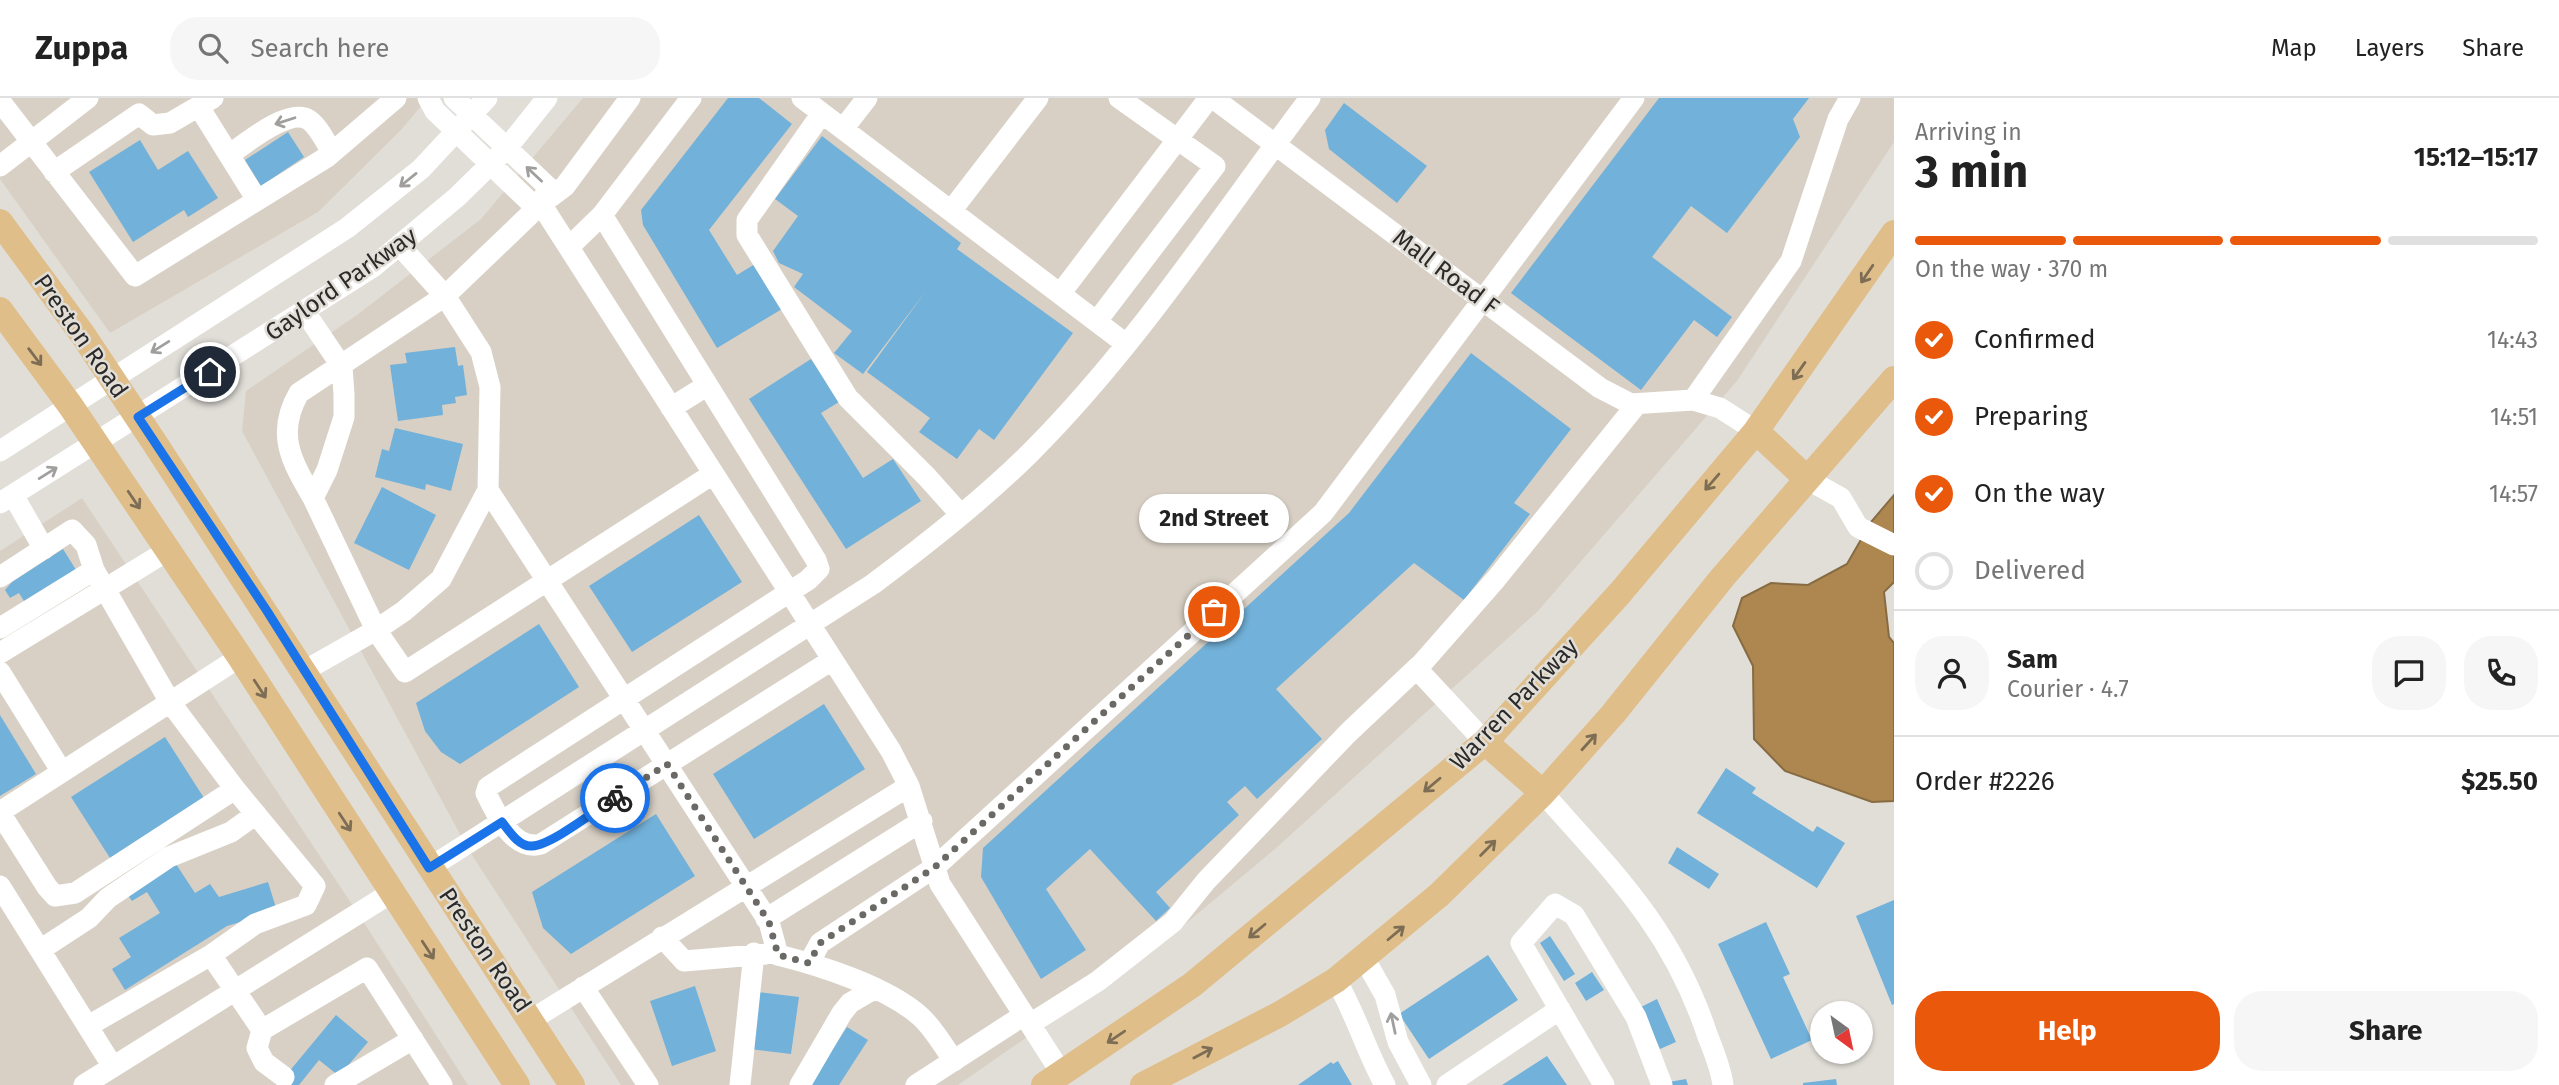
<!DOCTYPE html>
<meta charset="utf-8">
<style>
:root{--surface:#fff;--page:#f6f6f6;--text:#222;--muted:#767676;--line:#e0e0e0;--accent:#ea580c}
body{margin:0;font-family:"Fira Sans",sans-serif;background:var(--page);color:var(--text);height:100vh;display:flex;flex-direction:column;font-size:26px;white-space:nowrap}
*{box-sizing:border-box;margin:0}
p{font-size:23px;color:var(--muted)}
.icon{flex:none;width:38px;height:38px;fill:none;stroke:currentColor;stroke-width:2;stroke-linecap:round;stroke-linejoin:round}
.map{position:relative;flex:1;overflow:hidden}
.side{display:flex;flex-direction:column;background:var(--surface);width:665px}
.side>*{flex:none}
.needle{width:46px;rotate:147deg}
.buttons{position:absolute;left:1810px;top:903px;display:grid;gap:14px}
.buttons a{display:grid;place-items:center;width:63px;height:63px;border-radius:50%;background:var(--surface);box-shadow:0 2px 5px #0004;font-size:35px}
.pin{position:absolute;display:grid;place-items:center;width:60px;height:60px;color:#fff;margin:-30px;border:4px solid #fff;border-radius:50%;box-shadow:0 2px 7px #0007}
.courier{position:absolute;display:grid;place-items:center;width:70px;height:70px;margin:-35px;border:5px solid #1a73e8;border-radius:50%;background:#fff;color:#222;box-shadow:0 2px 9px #0007}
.bubble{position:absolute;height:49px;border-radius:24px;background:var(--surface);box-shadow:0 2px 5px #0004;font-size:23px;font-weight:700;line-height:49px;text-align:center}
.summary em{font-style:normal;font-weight:700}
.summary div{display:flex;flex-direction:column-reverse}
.summary{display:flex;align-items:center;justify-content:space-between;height:119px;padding:0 21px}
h1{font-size:46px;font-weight:700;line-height:52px}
.bar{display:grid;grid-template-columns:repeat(4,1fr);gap:10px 7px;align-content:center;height:84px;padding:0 21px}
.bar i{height:9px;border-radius:5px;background:var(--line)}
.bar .active{background:var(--accent)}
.bar p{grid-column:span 4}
.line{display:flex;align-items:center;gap:18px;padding:0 21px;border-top:2px solid var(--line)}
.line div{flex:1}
.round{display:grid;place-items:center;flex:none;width:74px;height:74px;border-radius:28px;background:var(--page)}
ol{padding:0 21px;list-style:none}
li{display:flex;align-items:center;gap:21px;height:77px}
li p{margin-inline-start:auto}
li .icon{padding:7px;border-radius:50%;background:var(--accent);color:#fff;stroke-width:4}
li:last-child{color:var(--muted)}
li i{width:38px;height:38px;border:4px solid var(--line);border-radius:50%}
.button{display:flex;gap:14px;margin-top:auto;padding:14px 21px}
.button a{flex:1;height:80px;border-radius:28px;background:var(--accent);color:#fff;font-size:28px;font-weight:700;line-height:80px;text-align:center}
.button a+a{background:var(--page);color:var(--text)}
header{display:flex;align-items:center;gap:42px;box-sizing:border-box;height:98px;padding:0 35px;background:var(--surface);border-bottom:2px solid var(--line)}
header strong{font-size:33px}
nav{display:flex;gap:38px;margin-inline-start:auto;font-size:24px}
.search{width:490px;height:63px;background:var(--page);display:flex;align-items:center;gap:18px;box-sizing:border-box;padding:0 24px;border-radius:28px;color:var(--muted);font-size:26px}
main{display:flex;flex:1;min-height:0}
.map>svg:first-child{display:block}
.built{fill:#d8d0c5}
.water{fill:#ad874f;stroke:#866b43;stroke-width:2}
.building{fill:#72b1d9}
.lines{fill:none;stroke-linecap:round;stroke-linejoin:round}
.minor{stroke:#fff;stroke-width:21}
.major{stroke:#dfbe8a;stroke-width:26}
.oneway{stroke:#a09f9e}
.oneway2{stroke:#7c6d54}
.done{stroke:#6b6966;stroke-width:7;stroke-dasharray:0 12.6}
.route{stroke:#1a73e8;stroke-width:9}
.labels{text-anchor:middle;stroke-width:5;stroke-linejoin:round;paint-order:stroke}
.street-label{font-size:24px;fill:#2b2a28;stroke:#e1ded8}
</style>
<header>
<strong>Zuppa</strong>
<div class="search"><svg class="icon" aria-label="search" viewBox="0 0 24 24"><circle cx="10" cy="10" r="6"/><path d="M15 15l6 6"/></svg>Search here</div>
<nav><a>Map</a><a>Layers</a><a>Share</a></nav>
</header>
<main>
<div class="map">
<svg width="1894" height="987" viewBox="0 0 1894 987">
<rect width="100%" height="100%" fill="#e1ded8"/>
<path class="built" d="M0,0H428L401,32L318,114L110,235L0,81Z
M583,0H1894V44L1737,283L1538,513L1275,751L1165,843L958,987H621L468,751L242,333L246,293L357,217L481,121Z
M82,400L361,820L468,987H0V453Z"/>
<path class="water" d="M1894,397V484L1884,494L1889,539L1894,545V703L1872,704L1785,673L1754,641L1753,568L1733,528L1742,500L1771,485L1808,487L1847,466L1871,424Z"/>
<path class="building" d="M728,0H759L792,26L709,132L737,177L755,166L782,211L717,250L643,127L641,112Z
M1659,0H1809L1793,21L1800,39L1727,135L1691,108L1652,159L1732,219L1717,239L1694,222L1641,292L1511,195Z
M1344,5L1427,68L1397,105L1329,51L1325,32Z
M288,34L304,59L261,88L245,62Z
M822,38L961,145L957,151L1073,235L994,342L979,331L957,361L919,334L930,320L867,274L926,193L863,276L834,255L852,233L794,189L803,176L779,165L773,153L798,118L775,101Z
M140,42L158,72L188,53L218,100L188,119L184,112L133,144L89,74Z
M455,249L458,268L463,267L467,297L455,299L456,305L442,307L443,317L398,323L390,267L407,265L405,255Z
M1471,255L1571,331L1514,405L1530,416L1464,502L1414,465L1276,591L1322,641L1257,701L1245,688L1227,704L1239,717L1156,794L1170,810L1156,823L1090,751L1046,791L1086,852L1041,881L981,779L983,750L1349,415Z
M811,261L839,304L821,315L863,380L893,361L921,403L846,451L749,301Z
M395,330L463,346L451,393L426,386L425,392L375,379L382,351L389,353Z
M382,389L436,417L409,472L354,445Z
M699,417L742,484L632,554L589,488Z
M63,451L78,475L27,508L19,495L10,500L5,492L12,484Z
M539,526L579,589L460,666L441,654L425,633L416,605Z
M824,606L865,671L754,741L713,676Z
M0,617L36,676L0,698Z
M165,639L204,700L110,760L71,699Z
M1726,670L1756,690L1752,695L1813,734L1817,728L1845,745L1817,790L1697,715Z
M656,716L695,778L571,856L543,830L532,794Z
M1677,749L1719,776L1709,791L1668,765Z
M176,766L195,795L210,786L219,799L268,784L277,813L227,828L125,892L112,871L131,859L119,840L160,815L147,794L132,803L127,796Z
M1894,802V906L1892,907L1856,818Z
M1766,824L1790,876L1783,879L1812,942L1771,961L1718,846Z
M1550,838L1575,876L1564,883L1540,845Z
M1488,857L1518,902L1429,961L1399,916Z
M1592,874L1604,892L1586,903L1575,885Z
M695,888L716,953L672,968L650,903Z
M757,894L799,899L791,956L750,951Z
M1657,901L1676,944L1660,951L1641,909Z
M336,917L368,944L339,978L319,962L299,987H278Z
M847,929L868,942L839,987H809Z
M1547,958L1567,987H1502Z
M1338,963L1352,987H1298L1331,964L1333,966Z
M1686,981L1688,987H1670L1669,984Z
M1836,981L1837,987H1803V985Z"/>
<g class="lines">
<path class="minor" d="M428,0L435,13L530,104L541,106L891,653L909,688L940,786L1062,976
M454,0L548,89L541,106
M691,0L602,117L816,462L819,471L808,482L488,689L486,695C496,716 514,754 541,746L832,562
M802,0L1126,246
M1213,0L1600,290L1631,306L1693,302L1720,310L1756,333
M0,3L135,178L327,59L396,0
M199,9L257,102
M822,15L747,122V137L848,300L927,379L961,417
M843,31L867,0
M229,57C246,45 289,9 309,22C319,29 326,45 332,54
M0,68L88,0
M54,74L139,16L153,27L170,25L213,0
M951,113L1038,0
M400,148L445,198L481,254L490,289L488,392L769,824L778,857C822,868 888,889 921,919C934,931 944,949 954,963
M569,149L602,117
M1060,196L1209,0
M1097,223L1215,68L1119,0
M1693,302L1791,163L1838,21L1850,0
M671,310L706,288
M0,353L347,130L421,71L487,0
M1807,381L1841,400L1858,429L1894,447
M488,392L441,481L404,513L376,532L405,574L713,376
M13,397L44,451
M313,400C292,364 275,336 299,295L445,198L541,106L565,88L630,0
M0,405L373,169L457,99L507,50L547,0
M0,479L72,432L86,447L94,472L170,604L235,691L315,788L306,807L255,826L211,857L88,928
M0,530L94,472
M0,555L167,453
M304,573L376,532L313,400L327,372L344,319V296L342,269L305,214
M0,574L62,674
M1485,644L1417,571L1496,481L1637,306
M1543,695C1614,775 1672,831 1707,936C1713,952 1721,970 1723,987
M0,714L240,559
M0,715L47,789L55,798L75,795L235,691
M429,770L873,486C928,445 983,402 1031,354C1137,248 1220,119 1310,0
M0,788L113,969
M766,821L922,723
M662,839L684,863L766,856
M40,852L89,820L108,800L169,759L231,734L256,716
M211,857L262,932L367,870L442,987
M1364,860L1385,897L1398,944L1421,987
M809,865L820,845L935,769L1323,415L1634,0
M1336,882C1356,916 1366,953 1385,987
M583,889L648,987
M531,922L909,688
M1030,926L1098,883L1173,824L1206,783L1348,635L1419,568
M262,932L257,950L264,964L284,979
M84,987L391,795
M335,987L413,941
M740,987L754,855
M800,987L842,915L850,905L874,891
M916,987L1024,917
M1447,987L1560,911
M1604,987L1521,845L1555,806L1574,817L1636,919L1662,987"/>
<path class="major" d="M0,124L83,237L154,344L572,987
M0,212L70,307L240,559L517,987
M1756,333L1807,381
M1485,644L1543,695
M1044,987L1192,887L1485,644L1620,495L1756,333L1894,135
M1143,987L1280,916L1336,882L1439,797L1543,695L1613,616L1722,480L1894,281"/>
</g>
<defs><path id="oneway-shaft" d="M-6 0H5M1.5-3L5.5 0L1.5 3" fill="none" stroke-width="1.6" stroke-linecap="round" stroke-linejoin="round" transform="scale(1.75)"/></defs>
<g class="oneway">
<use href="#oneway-shaft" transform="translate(285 23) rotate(162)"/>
<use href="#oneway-shaft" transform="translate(534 76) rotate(-137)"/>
<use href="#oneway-shaft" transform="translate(408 82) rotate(141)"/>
<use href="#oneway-shaft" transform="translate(160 249) rotate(148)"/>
<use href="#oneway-shaft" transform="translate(48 375) rotate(-32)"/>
<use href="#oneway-shaft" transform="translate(1393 925) rotate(-102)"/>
</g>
<g class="oneway2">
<use href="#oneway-shaft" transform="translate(1867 176) rotate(124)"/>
<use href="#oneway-shaft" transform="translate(35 259) rotate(53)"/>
<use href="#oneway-shaft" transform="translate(1799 273) rotate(125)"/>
<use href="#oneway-shaft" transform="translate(1712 384) rotate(131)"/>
<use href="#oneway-shaft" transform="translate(134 402) rotate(56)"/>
<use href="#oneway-shaft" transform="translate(260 591) rotate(57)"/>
<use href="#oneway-shaft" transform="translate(1589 644) rotate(-48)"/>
<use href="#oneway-shaft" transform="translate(1432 687) rotate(140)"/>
<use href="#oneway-shaft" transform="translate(345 724) rotate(57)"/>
<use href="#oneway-shaft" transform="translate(1488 750) rotate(-45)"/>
<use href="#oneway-shaft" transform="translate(1257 833) rotate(140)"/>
<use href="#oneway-shaft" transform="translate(1396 835) rotate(-40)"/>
<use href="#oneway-shaft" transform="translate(428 852) rotate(57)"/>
<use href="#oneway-shaft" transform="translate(1116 939) rotate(146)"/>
<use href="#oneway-shaft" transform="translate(1203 955) rotate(-28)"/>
</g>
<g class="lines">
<path class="done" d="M615,700L667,666L769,824L778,857L809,865L820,845L935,769L1214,514"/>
<path class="route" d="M210,274L138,319L267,513L429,770L502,724C509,733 519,749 532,748C552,747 597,711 615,700"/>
</g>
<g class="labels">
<g class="street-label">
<text transform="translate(1446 174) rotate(37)" y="8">Mall Road F</text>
<text transform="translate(341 186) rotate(-35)" y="8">Gaylord Parkway</text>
<text transform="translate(81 238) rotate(55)" y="8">Preston Road</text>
<text transform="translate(1514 606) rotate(-46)" y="8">Warren Parkway</text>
<text transform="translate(485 852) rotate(56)" y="8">Preston Road</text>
</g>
</g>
</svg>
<div class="buttons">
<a><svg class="needle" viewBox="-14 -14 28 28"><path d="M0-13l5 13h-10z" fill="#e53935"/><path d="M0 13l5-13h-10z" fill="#767676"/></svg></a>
</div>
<div class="pin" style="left:1214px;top:514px;background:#ea580c"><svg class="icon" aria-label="bag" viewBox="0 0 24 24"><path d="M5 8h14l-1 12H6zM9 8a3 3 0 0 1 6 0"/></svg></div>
<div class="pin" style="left:210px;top:274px;background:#1f2937"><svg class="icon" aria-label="home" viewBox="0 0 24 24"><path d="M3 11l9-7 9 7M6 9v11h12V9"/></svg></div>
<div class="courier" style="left:615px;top:700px"><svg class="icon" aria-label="bike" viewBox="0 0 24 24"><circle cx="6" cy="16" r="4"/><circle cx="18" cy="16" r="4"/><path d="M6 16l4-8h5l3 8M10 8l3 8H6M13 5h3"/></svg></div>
<div class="bubble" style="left:1139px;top:396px;width:150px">2nd Street</div>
</div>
<section class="side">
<div class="summary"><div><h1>3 min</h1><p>Arriving in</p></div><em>15:12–15:17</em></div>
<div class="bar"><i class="active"></i><i class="active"></i><i class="active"></i><i></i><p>On the way · 370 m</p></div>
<ol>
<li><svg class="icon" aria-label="check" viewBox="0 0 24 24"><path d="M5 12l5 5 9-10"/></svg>Confirmed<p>14:43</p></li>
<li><svg class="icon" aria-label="check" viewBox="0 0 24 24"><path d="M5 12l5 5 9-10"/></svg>Preparing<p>14:51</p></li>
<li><svg class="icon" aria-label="check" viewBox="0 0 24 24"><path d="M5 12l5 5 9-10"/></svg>On the way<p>14:57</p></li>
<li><i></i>Delivered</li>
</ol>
<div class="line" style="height:126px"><a class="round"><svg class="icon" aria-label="person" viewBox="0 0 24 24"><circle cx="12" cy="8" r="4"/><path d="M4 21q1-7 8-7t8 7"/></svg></a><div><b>Sam</b><p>Courier · 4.7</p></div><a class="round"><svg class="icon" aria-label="chat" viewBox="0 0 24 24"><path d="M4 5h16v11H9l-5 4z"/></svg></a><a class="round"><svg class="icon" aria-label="phone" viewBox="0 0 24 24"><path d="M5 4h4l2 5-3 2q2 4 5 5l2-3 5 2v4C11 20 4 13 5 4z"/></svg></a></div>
<div class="line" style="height:91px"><div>Order #2226</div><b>$25.50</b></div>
<div class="button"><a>Help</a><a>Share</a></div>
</section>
</main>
